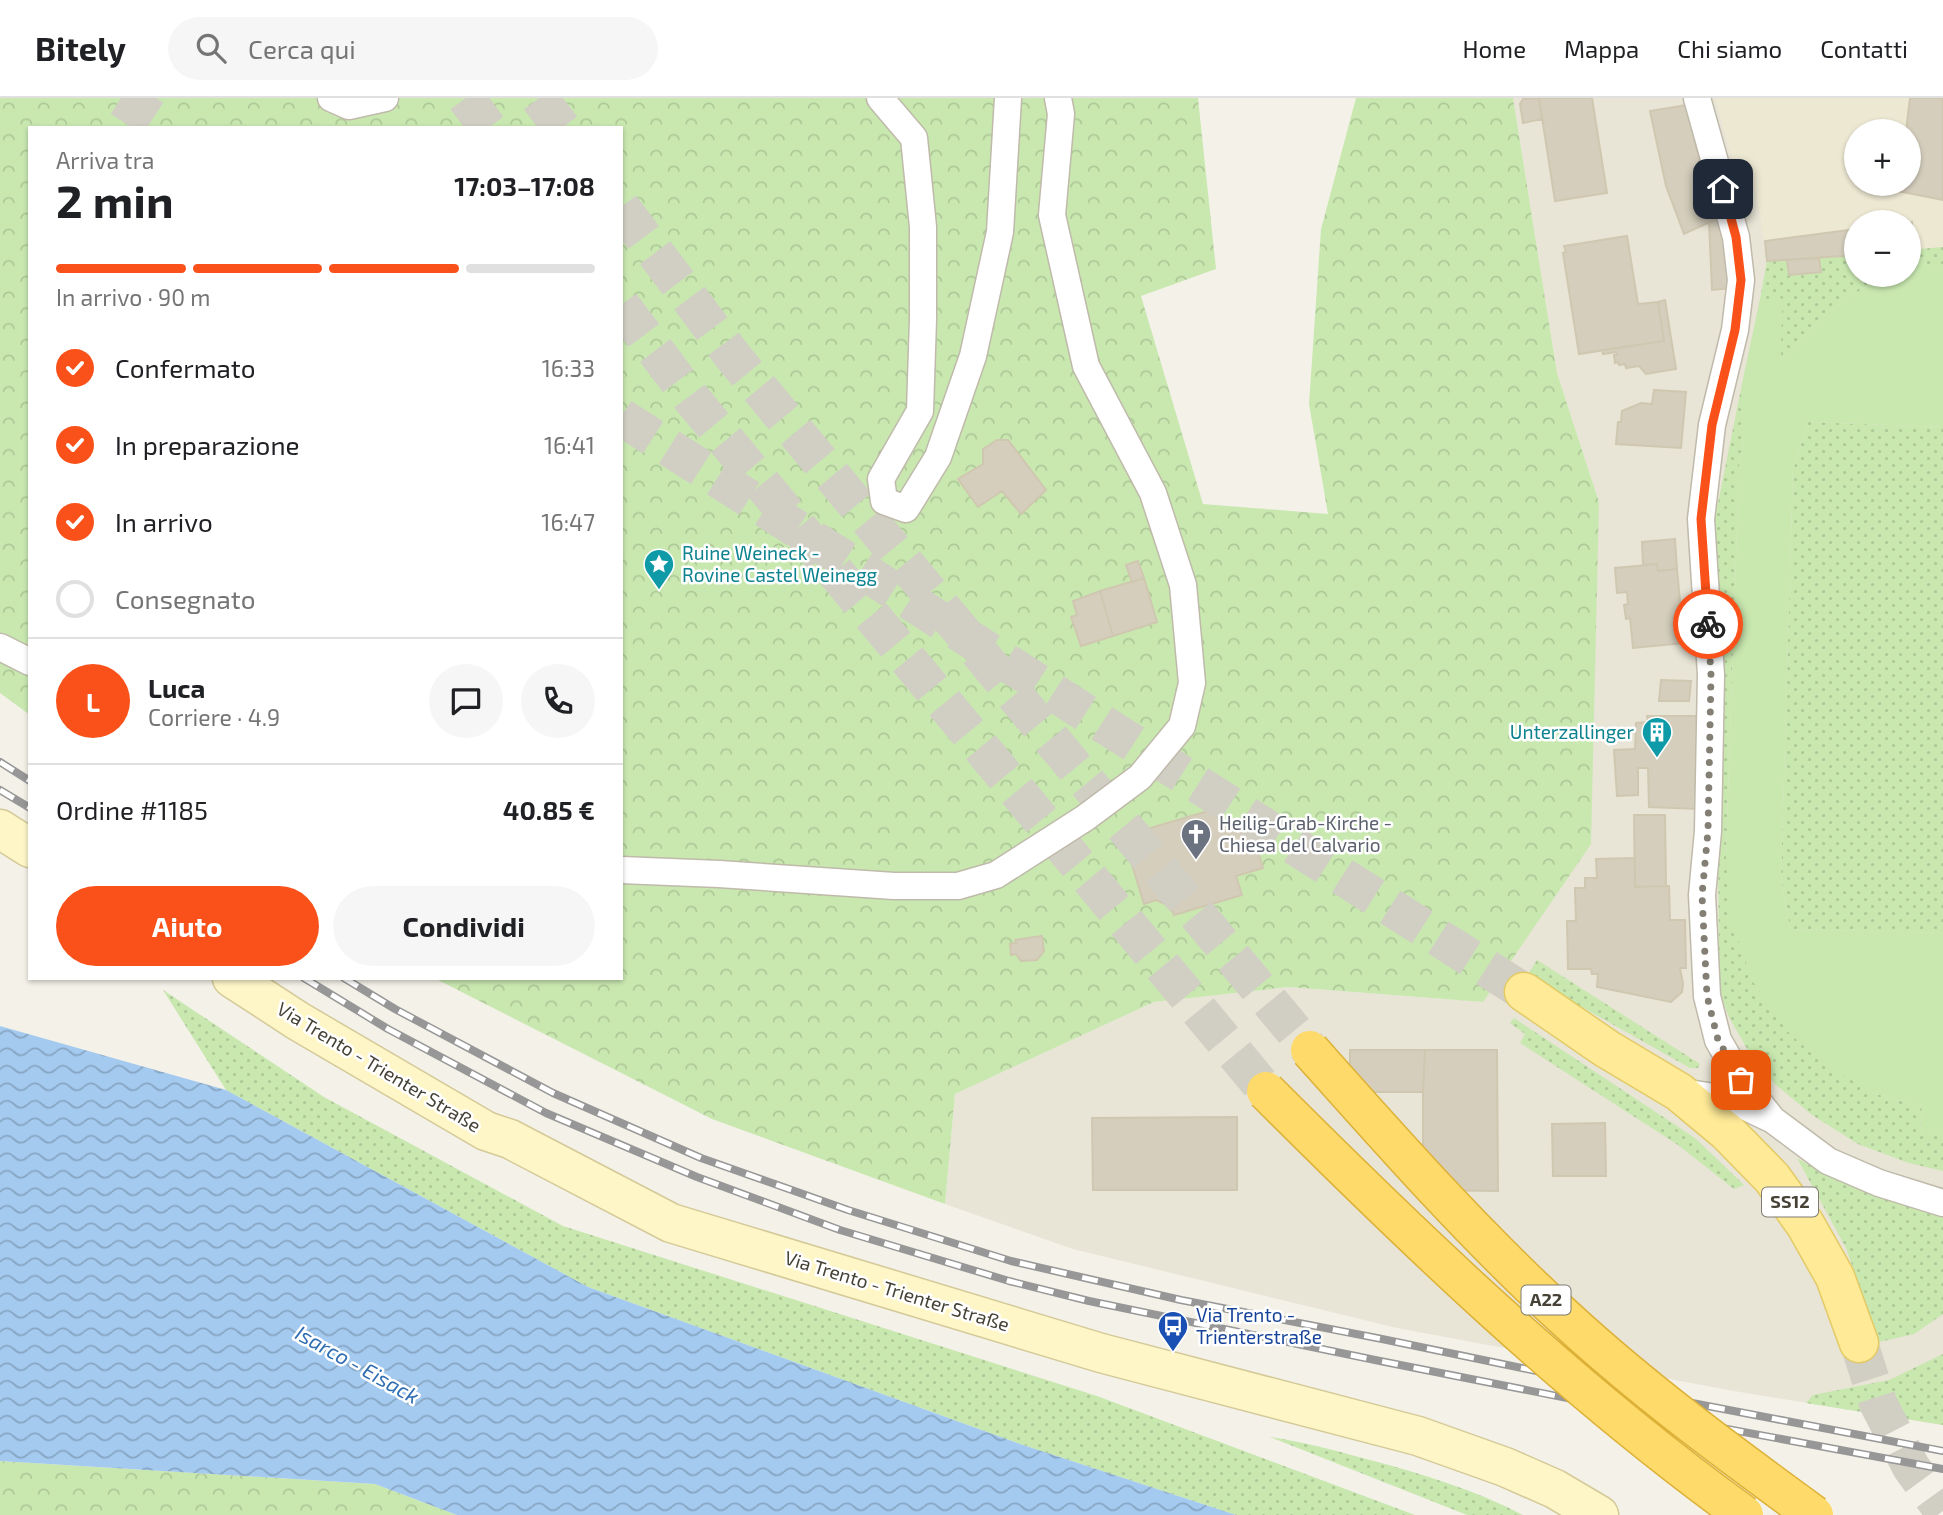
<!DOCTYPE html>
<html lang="it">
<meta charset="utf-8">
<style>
:root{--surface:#fff;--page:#f6f6f6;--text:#202124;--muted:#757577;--line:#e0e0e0;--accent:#f95119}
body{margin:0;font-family:"Exo 2",sans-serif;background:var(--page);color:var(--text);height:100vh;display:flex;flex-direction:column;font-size:26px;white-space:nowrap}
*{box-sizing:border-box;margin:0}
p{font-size:23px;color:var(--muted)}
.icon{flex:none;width:38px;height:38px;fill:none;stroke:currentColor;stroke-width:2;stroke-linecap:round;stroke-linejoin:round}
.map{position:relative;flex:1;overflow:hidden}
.side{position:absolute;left:28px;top:28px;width:595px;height:854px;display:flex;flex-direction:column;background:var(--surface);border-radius:0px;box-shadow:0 2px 5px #0004}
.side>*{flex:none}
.buttons{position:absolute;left:1844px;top:21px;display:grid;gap:14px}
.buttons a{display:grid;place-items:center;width:77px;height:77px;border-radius:50%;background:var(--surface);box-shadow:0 2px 5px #0004;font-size:35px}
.pin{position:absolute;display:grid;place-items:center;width:60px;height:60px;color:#fff;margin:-30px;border-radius:14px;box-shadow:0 4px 10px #0006}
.courier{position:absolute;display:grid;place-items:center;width:70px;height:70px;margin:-35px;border:5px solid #f95119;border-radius:50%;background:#fff;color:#222;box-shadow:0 2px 9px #0007}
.summary em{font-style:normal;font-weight:700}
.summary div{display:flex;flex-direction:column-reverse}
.summary{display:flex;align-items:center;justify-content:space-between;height:119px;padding:0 28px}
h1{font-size:46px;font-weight:700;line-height:52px}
.bar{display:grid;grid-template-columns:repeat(4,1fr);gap:10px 7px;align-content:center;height:84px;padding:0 28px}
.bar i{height:9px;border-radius:5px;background:var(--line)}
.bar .active{background:var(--accent)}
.bar p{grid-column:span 4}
.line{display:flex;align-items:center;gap:18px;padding:0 28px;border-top:2px solid var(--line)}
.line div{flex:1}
.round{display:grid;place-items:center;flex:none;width:74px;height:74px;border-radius:37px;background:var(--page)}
ol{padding:0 28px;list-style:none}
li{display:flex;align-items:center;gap:21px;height:77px}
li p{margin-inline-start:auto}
li .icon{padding:7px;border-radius:50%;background:var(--accent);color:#fff;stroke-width:4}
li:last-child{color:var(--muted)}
li i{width:38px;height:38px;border:4px solid var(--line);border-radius:50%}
.primary-button{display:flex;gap:14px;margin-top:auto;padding:14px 28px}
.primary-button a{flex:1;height:80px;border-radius:42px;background:var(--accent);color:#fff;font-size:28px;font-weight:700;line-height:80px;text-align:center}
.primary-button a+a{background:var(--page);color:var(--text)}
header{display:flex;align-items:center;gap:42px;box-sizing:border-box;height:98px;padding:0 35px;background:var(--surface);border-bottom:2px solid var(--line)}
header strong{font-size:33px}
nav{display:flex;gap:38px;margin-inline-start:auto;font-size:24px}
.search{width:490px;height:63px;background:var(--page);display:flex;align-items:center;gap:18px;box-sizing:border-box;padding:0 24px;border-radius:38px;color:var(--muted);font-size:26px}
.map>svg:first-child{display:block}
.residential{fill:#e8e4d6;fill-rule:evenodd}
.education{fill:#ede8d2;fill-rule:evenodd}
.grass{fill:url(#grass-dots)}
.forest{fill:url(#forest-crowns)}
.pitch{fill:#c9e8b0}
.water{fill:url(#water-waves)}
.building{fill:#d5cebd;stroke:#d0c7b0;stroke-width:2}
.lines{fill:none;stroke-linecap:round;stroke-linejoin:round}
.primary-tunnel{stroke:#d1cec4;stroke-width:38;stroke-dasharray:38 19;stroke-linecap:butt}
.highway-tunnel{stroke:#d1cec4;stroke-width:38;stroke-dasharray:38 19;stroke-linecap:butt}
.street-casing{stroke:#bfbaaa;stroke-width:29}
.secondary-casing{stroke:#d4c998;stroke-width:41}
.primary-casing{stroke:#e3ca66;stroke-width:41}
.street{stroke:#fff;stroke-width:26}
.secondary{stroke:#fef6c7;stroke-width:38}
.primary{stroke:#feea97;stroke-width:38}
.rail-casing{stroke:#979797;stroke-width:8}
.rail{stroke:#fff;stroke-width:5;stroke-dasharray:16;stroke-linecap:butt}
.highway-bridge-casing{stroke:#ddb138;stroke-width:41;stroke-linecap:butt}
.highway-bridge{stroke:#fdda69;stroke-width:38}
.done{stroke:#847f74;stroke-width:7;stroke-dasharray:0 12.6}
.route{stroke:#f95119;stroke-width:9}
.labels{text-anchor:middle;stroke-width:5;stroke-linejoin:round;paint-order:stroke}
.shield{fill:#fff;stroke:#7e7b72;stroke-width:2}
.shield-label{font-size:18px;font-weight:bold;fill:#474236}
.culture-label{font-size:19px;fill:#0d838f;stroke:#fff;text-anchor:start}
.worship-label{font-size:19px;fill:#5b616d;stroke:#fff;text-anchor:start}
.street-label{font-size:19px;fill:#474236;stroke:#fff}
.transit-label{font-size:19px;fill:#164399;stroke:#fff;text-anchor:start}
.water-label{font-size:21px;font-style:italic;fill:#2f6eb3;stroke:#fff}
</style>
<header>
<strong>Bitely</strong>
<div class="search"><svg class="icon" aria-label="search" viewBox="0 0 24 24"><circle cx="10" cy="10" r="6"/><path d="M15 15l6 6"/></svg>Cerca qui</div>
<nav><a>Home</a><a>Mappa</a><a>Chi siamo</a><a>Contatti</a></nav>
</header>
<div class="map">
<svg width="1943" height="1417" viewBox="0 0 1943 1417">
<defs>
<pattern id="grass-dots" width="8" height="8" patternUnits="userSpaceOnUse" patternTransform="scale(1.75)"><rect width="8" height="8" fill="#c9e8b0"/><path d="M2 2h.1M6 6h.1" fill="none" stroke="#aec898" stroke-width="1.8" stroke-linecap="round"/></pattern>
<pattern id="forest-crowns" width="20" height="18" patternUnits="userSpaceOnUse" patternTransform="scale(1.75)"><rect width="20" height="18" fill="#c9e8b0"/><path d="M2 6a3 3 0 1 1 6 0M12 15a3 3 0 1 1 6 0" fill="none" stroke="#aec898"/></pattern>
<pattern id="water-waves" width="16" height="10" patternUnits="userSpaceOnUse" patternTransform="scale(1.75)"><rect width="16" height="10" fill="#a4caf0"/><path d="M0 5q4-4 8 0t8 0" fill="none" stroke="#87a6c3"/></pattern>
</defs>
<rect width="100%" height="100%" fill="#f4f1e8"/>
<path class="residential" d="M1513,0H1943V1327L1734,1293L1397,1230L1073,1151L945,1106L955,996L1154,904L1289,889L1483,904L1599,404L1557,275ZM1857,33H1909V86H1857ZM1857,124H1909V177H1857Z"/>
<path class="education" d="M1715,0H1943V149L1909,152V124H1857V157L1767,163L1756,92L1734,68ZM1857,33H1909V86H1857Z"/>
<path class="grass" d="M1943,149V166L1909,171V152Z
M1857,157V177H1894L1870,186L1826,215L1780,263L1782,201H1760L1767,163L1787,162L1790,177L1821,174L1819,160Z
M1744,276V341L1739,370L1726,758L1872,995L1922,1008L1920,1032L1943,1036V1073L1909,1065L1858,1046L1812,1017L1775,986L1750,956L1729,919L1714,879L1719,864L1715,420Z
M1808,324L1943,329V835L1790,831L1781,781L1793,372Z
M1537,862L1700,966L1698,970H1690L1527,878Z
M163,892L324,999L563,1128L1097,1298L1415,1417H1236L1020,1346L588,1189L226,992Z
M1514,920L1695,1040L1744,1087L1734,1091L1678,1047L1520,945L1525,936L1510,925Z
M1797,1060L1828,1078L1937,1111L1943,1115V1216L1914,1236L1879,1244L1846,1150Z
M1943,1256V1327L1806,1305L1813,1297L1889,1282Z
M1270,1339C1304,1344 1337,1353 1370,1362C1423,1376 1475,1392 1523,1417H1467Z"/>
<path class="forest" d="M0,0H1198L1216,171L1141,198L1203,406L1328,416L1309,306L1321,131L1356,0H1513L1557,275L1599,404L1591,746L1483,904L1289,889L1154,904L955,996L945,1106L712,1021L434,880H621V30H30V617L0,595Z
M0,1363L375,1386L457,1417H0Z"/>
<path class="pitch" d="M1943,166V329L1808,324L1793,372L1781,781L1790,831L1943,835V1036L1920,1032L1922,1008L1872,995L1818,961L1787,933L1753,884L1729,817L1726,758L1739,370L1744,341V276L1760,201L1782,200L1781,262L1826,215L1870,186L1894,177H1909V171L1911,170Z"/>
<path class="water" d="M0,928L226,992L588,1189L1020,1346L1236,1417H457L375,1386L0,1363Z"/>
<path class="building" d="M1539,0H1592L1607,95L1555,103Z
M1539,0L1542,21L1523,25L1520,6L1523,1Z
M1910,0H1943V102L1897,93L1898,86H1909V33H1906Z
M1687,7L1702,76L1712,92L1721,119L1684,136L1666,88L1650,13Z
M1721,119L1730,190L1712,192L1709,124Z
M1912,124L1914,152H1909V125Z
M1857,131V157L1767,163L1765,143Z
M1627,138L1638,206L1658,204L1664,243L1579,256L1563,155L1566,154L1564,148Z
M1819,160L1821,174L1789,177L1787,162Z
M1665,202L1676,271L1646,276L1639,268L1626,270L1625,266L1619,267L1618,264L1615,265L1614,257H1617L1616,254L1603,256L1602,252L1664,243L1658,204Z
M1654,292L1686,294L1681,350L1616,346L1618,324H1621L1622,313L1641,305L1652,306Z
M997,342H1008L1046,392L1021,416L1002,393L978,409L958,381L983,366V351Z
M1675,441L1677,471L1658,473L1657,466L1643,467L1642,444Z
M1138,463L1144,480L1132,484L1126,467Z
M1657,466L1658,473L1677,471L1684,545L1633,550L1630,520L1626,521L1624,507L1628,506L1627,494L1617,495L1615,470Z
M1144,480L1157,524L1113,538L1100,493Z
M1100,493L1113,538L1081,548L1071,519L1077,517L1073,503Z
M1661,582L1691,583L1689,603H1659Z
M1647,618H1701L1699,711L1649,709L1648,670H1638V697L1617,698L1614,652L1635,651L1636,625L1648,624Z
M1215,711L1221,728L1248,720L1263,770L1236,778L1242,797L1174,817L1170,808L1156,802L1144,806L1129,757L1142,753L1150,740L1147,731Z
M1634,717H1665L1666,788L1635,789Z
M1635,760V789L1669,788L1670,822H1685L1686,870H1680L1683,886L1682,894L1671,904L1597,889L1598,876H1592L1591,871H1568L1567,823H1576L1575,790H1585V780H1597L1596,761Z
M1042,838L1044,853L1037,862L1021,863L1016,856L1011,857L1010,846L1016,845L1015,842Z
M1350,952H1425L1423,994H1350Z
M1425,952H1497L1498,1093L1423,1092V994Z
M1237,1019V1092H1093L1092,1020Z
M1605,1025L1606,1078H1553L1552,1026Z"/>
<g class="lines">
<path class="primary-tunnel" d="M121,0L168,30
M621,319L1524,894
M1859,1245L1878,1305L1911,1369L1943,1413"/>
<path class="highway-tunnel" d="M466,0L488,30
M539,0L562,30
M621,109L735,261L1310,952
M621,207L691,300L1266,993"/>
<g class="street-casing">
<path id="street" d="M331,0L349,8L385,0
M880,0L914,40L923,129V221L920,313L881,381L884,403L906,411L938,359L973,258L1000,134L1008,0
M1697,0L1736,139L1741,182L1735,232L1712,327L1701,421L1711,577L1708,733L1702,797L1707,898L1718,942L1741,982L1773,1022
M0,549L30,564
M621,772L719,776L894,788H958L996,777L1085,720L1140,679L1182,628L1192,585L1183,487L1153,395L1086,268L1052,117L1061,16L1058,0
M1681,994L1729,1001L1773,1022L1828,1063L1879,1085L1943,1105"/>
</g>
<g class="secondary-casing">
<path id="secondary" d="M0,731L30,750
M232,880L298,923L486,1033L510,1041L671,1125L1101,1255L1418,1338L1505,1369L1555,1391L1599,1417"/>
</g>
<g class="primary-casing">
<path id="primary" d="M1524,894L1607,951L1679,994L1727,1034L1772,1080L1805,1126L1835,1179L1859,1245"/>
</g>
<use href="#street" class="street"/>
<use href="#secondary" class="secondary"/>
<use href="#primary" class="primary"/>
<g class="rail-casing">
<path id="rail" d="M0,664L30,683
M0,692L30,710
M304,880L388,931L546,1015L697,1079L840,1132L1009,1183L1089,1203L1380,1263L1668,1320L1943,1371
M344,880L395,911L553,995L701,1060L848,1112L1011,1163L1181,1202L1382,1241L1666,1300L1943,1353"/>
</g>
<use href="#rail" class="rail"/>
<g class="highway-bridge-casing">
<path id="highway-bridge" d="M1310,952C1392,1044 1474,1137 1565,1220C1643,1292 1729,1355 1814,1417
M1266,993C1417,1144 1571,1292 1744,1417"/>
</g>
<use href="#highway-bridge" class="highway-bridge"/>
</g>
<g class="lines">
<path class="done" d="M1708,526L1711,577L1708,733L1702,797L1707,898L1718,942L1741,982"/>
<path class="route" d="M1708,526L1701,421L1712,327L1735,232L1741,182L1736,139L1723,91"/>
</g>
<defs>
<g id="sight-pin" transform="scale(1.575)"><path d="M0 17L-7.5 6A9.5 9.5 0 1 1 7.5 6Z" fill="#0f9aa8" stroke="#fff"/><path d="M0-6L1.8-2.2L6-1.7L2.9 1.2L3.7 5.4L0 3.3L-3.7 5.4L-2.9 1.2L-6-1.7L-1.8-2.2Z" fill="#fff"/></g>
<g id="building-pin" transform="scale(1.575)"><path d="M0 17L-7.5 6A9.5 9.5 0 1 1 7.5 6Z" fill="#0f9aa8" stroke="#fff"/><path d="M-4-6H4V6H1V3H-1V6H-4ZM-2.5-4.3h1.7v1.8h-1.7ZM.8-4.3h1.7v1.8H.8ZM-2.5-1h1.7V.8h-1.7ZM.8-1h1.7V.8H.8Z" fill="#fff"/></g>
<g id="church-pin" transform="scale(1.575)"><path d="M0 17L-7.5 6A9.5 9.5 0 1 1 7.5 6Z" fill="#6b7280" stroke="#fff"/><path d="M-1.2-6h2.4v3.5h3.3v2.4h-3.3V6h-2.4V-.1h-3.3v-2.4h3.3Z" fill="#fff"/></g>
<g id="bus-pin" transform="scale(1.575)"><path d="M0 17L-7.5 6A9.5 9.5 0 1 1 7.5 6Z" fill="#1a4fb4" stroke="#fff"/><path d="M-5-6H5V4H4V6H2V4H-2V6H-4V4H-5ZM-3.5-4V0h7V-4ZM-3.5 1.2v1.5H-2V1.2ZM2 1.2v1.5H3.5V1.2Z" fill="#fff"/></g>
</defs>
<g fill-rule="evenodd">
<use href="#sight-pin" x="659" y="466"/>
<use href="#building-pin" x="1657" y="634"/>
<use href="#church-pin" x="1196" y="736"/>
<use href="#bus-pin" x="1173" y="1228"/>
</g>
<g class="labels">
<g class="shield">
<rect x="1762" y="1089.5" width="56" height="29" rx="5"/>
<rect x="1521.5" y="1187.5" width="49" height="29" rx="5"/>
</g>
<g class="shield-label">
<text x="1790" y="1110">SS12</text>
<text x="1546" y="1208">A22</text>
</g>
<g class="culture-label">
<text x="682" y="462">Ruine Weineck -<tspan x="682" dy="22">Rovine Castel Weinegg</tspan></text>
<text x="1634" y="641" text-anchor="end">Unterzallinger</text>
</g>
<g class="worship-label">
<text x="1219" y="732">Heilig-Grab-Kirche -<tspan x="1219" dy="22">Chiesa del Calvario</tspan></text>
</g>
<g class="street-label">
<text transform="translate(379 969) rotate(31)" y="7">Via Trento - Trienter Straße</text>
<text transform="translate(897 1193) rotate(17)" y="7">Via Trento - Trienter Straße</text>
</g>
<g class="transit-label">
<text x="1196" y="1224">Via Trento -<tspan x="1196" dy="22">Trienterstraße</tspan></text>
</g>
<g class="water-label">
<text transform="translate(357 1267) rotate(29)" y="7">Isarco - Eisack</text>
</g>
</g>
</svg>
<div class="buttons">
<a>+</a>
<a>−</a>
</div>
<div class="pin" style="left:1741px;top:982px;background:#ea580c"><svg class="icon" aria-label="bag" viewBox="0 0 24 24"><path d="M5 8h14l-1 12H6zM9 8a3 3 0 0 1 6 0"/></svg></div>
<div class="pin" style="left:1723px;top:91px;background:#1f2937"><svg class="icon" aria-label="home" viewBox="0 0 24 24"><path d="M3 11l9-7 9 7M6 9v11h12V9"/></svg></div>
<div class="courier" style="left:1708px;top:526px"><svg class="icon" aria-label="bike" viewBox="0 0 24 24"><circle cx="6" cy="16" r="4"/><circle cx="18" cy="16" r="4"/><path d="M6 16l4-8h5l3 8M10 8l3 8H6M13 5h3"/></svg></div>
<section class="side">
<div class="summary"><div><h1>2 min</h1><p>Arriva tra</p></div><em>17:03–17:08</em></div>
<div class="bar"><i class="active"></i><i class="active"></i><i class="active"></i><i></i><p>In arrivo · 90 m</p></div>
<ol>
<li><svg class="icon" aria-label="check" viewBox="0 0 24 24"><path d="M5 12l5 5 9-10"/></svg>Confermato<p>16:33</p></li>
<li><svg class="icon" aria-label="check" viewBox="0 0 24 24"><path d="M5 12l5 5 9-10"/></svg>In preparazione<p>16:41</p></li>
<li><svg class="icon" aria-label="check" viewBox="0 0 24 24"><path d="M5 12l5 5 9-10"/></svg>In arrivo<p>16:47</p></li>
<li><i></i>Consegnato</li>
</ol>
<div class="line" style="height:126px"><b class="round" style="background:var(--accent);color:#fff">L</b><div><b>Luca</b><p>Corriere · 4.9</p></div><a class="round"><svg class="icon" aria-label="chat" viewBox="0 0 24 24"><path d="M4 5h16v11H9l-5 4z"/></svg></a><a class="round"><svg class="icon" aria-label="phone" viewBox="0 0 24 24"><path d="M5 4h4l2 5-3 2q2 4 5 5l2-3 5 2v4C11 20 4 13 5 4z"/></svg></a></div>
<div class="line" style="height:91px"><div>Ordine #1185</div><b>40.85 €</b></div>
<div class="primary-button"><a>Aiuto</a><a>Condividi</a></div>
</section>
</div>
